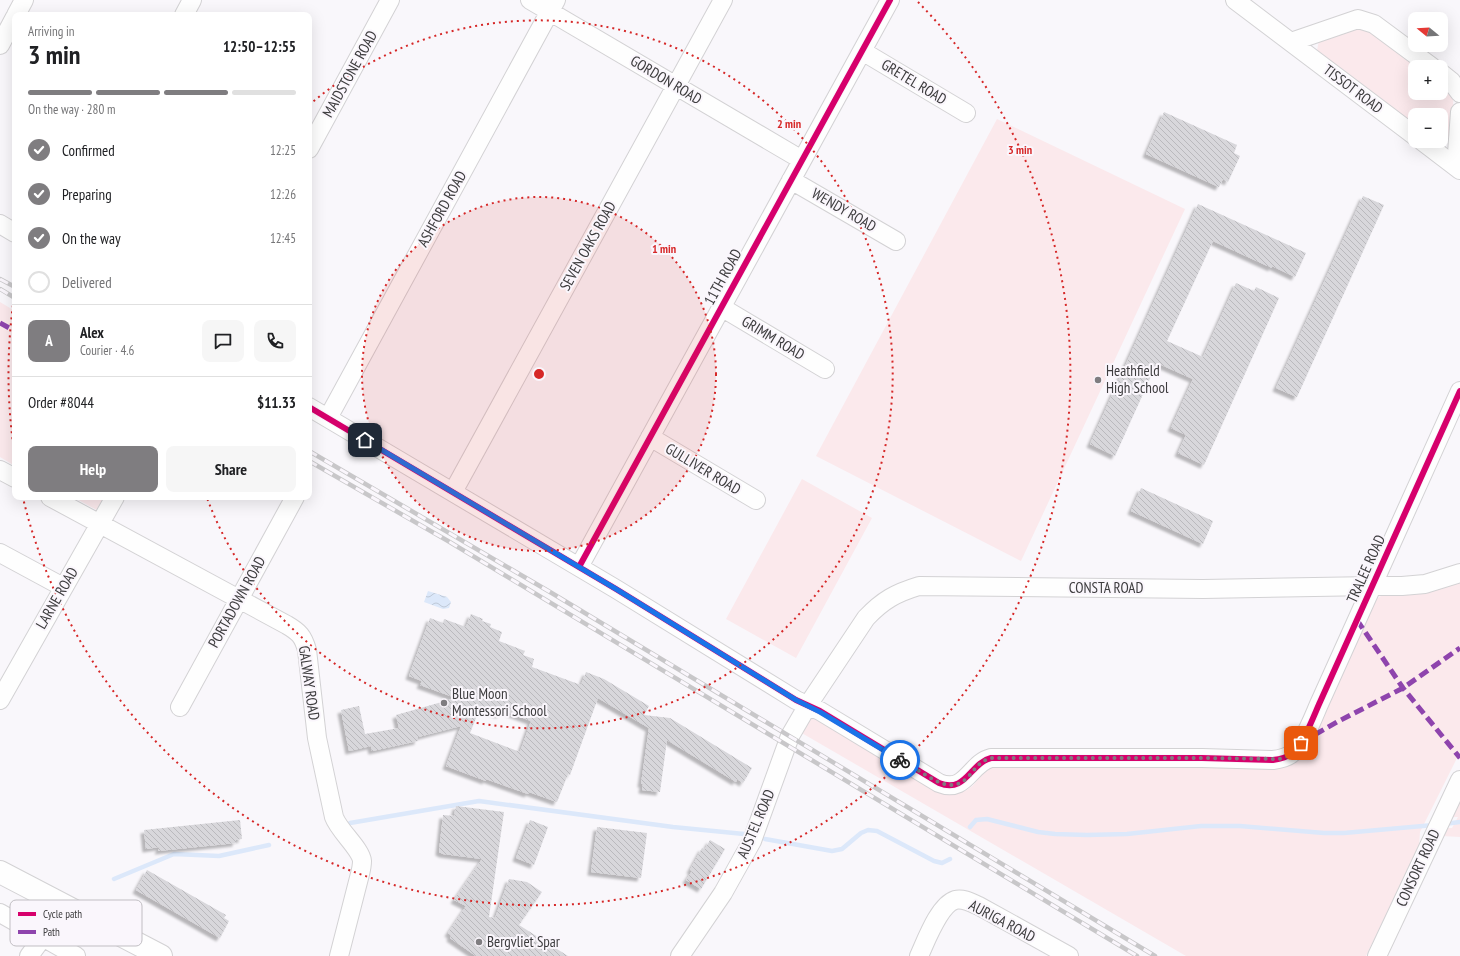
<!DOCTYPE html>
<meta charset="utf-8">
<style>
:root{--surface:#fff;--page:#f6f6f6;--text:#202124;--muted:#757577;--line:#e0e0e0;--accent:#7f7d80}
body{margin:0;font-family:"PT Sans Narrow",sans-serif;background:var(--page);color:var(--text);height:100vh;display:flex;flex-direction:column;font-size:15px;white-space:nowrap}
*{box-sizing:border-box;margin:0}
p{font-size:13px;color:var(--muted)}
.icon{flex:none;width:22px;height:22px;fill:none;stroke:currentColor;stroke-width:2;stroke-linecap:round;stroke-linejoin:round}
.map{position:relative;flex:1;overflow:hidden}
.panel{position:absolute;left:12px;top:12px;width:300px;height:488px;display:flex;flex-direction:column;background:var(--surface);border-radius:8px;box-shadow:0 4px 16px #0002}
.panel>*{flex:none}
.needle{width:26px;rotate:288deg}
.buttons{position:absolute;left:1408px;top:12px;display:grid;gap:8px}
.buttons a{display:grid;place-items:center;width:40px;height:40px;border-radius:8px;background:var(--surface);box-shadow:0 4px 16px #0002;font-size:20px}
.pin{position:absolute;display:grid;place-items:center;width:34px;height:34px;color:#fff;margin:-17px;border-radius:8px;box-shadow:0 2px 6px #0006}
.courier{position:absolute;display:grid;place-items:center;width:40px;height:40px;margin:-20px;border:3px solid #1a73e8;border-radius:50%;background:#fff;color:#222;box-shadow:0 1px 5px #0007}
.headline em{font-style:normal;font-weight:700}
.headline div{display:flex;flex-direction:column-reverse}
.headline{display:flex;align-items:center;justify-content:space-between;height:68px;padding:0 16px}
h1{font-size:26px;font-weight:700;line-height:30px}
.bar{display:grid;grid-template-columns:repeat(4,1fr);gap:6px 4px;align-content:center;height:48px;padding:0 16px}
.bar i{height:5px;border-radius:3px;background:var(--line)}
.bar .active{background:var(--accent)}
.bar p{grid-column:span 4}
.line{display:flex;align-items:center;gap:10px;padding:0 16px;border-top:1px solid var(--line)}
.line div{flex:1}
.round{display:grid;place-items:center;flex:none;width:42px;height:42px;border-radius:8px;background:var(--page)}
ol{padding:0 16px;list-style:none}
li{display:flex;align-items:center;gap:12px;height:44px}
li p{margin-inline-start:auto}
li .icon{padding:4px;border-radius:50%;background:var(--accent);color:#fff;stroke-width:4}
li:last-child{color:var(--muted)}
li i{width:22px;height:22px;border:2px solid var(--line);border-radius:50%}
.action{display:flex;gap:8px;margin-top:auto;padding:8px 16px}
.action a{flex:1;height:46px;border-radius:8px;background:var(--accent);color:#fff;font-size:16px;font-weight:700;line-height:46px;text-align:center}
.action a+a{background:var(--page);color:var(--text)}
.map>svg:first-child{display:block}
.green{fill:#fbe9ec}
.water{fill:url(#water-waves)}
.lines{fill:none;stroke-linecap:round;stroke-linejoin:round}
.stream{stroke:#dce8fa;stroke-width:4.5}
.building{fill:url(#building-back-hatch);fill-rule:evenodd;filter:url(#shadow)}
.minor-casing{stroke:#d3d2d4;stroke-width:20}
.major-casing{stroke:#d3d2d4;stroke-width:24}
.minor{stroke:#fefefe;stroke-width:18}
.major{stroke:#fefefe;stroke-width:22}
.rail-casing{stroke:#c8c7c9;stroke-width:4.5}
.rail{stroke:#faf6fc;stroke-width:3;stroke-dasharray:9;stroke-linecap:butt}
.quiet{stroke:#8e44ad;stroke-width:5;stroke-dasharray:10 5;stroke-linecap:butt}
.cycleway-casing{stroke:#faf6fc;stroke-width:8}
.cycleway{stroke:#d6006c;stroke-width:6}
.done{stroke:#7f7d80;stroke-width:4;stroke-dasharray:0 7.2}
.route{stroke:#1a73e8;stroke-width:5}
.ring{fill:none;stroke:#d62828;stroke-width:2;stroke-dasharray:2 4}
.poi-dot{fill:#7f7d80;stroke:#faf6fc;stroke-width:1.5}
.labels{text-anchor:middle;stroke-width:4;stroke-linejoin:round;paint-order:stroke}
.street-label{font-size:15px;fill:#3d3c3e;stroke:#faf6fc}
.poi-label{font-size:15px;fill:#3d3c3e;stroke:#faf6fc;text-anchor:start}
.key{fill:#faf6fc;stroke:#c1bec3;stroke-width:1}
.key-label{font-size:11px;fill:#3d3c3e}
.centre{fill:#d62828;stroke:#faf6fc;stroke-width:2}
.ring-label{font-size:12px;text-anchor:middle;font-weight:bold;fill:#d62828;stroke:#faf6fc;stroke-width:4;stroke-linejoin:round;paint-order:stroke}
</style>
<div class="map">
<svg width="1460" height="956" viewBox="0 0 1460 956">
<defs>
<pattern id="water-waves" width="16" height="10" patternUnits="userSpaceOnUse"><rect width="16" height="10" fill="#dce8fa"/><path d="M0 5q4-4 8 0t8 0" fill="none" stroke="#bec8d7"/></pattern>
<pattern id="building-back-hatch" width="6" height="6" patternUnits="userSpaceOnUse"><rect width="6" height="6" fill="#d8d7db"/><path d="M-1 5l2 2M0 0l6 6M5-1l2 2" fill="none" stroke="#bab9bd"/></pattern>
<filter id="shadow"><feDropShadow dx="-3.5" dy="3.5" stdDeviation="1" flood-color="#0004"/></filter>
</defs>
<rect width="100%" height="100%" fill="#f9f7fb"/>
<path class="green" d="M1350,27L1368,29L1419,67H1415V93H1441V83C1445,86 1452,93 1453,98C1454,103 1452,110 1452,114C1451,129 1453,146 1432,141H1441V115H1415V129L1317,51L1318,45L1320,39Z
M997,119L1185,209L1021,561L816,456Z
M0,302L15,311V466L0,457Z
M802,479L872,518L796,658L726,619Z
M73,497H113L104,514Z
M1460,579V752L1420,832L1419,846L1366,956H1186L800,732L811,717H814L937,791C951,795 965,795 975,783C980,777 983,770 989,766H1283L1375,600L1384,594Z
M1460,799V837L1442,836L1446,828H1452L1458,817H1452Z"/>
<path class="water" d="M428,591L447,597L451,602L449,608L443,609L424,602Z"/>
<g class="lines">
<path class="stream" d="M350,823L479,801L673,827L744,834
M1444,824L1460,822
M970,827L976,820L987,819L1038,832L1055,834L1087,835L1127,834L1201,826H1240L1324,833H1344L1434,825
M765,839L832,851L842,849L861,833L868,830L877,831L934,861L942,863L950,859
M114,879L174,854L219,856L269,845"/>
</g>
<path class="building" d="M1164,112L1237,145L1234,153L1240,156L1228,182L1223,179L1219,187L1146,154Z
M1363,196L1384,205L1297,397L1276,388Z
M1198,204L1306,253L1295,277L1272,266V268L1213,241L1167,341L1203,357L1236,283L1254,291L1256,287L1279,298L1204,465L1178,453L1186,435L1171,428L1193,379L1157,363L1115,456L1090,444Z
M1141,488L1213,521L1203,544L1131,511Z
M471,614L483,619L482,621L491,624L490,627L502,632L499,641L525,651L523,655L534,659L532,667L581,685L586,672L604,679L649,706L644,715L670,718L752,768L743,783L737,779L736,782L667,740L660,792L642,790L643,784H641L649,728L598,698L570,775L568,774L557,802L529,792L528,794L486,779V781L446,766L461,726L418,737V741L372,751L371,746L349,751L341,710L359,706L365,734L399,728L396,715L456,698L420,685L422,681L409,676L430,618L443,623L444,619L466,627ZM480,708L500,715L502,710L531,721L520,752L470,733Z
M456,806L504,812L489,917L495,918L509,879L527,882L542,892L519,925L568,956H476L450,938L451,935L448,933L466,906L454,900L482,859L443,854L439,852L443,815L454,816Z
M240,820L242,839L236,840V843L158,851L160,847L146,849L144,830Z
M530,820L548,827L534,865L516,858Z
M597,827L647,833L641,878L591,872Z
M710,840L725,849L701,889L686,880L692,871L690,870L702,848L705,849Z
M147,870L226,915L224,918L229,921L220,938L136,890Z"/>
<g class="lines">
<g class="minor-casing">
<path id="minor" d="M530,0L802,160
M1235,0L1415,136
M16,15L24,0
M184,15L192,0
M1291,42L1358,19L1374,24L1432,67
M0,45L15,17
M862,51L966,113
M1441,73L1451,81L1460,93
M1422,141L1460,170
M309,149L390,0
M1456,167L1460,112
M791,180L896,241
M0,224L15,233
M721,307L825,369
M309,407L616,589L796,700L820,711L939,783C966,794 970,763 991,758H1202L1273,760C1280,759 1286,758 1291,754C1303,746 1314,715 1320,702L1460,391
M328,418L556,0
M650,437L756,500
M0,470L15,478
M453,492L723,0
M50,497L287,625C299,632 303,636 307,650L317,738L334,817C339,831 361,849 362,861C362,865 361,870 360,874L339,956
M0,553L63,587
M579,567L890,0
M0,700L115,497
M180,707L295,497
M0,913L76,956
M29,956L43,937
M680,956L723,893L752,841L790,736L808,705L866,618C883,600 896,593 919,586L1203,589L1373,586H1402L1425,584L1460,573
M919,956C926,941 939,905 955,900C964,898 972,903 979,906L1069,956
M1377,956L1460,780"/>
</g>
<g class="major-casing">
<path id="major" d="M0,872L161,956"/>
</g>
<use href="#minor" class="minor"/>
<use href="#major" class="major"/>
<g class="rail-casing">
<path id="rail" d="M0,279L15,287
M0,289L15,298
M309,451L550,592L1155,956
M309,461L448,541L1137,956"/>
</g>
<use href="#rail" class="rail"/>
<path class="quiet" d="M0,323L15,331
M14,477L15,476
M1357,620L1403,688L1460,758
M1302,742L1337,722L1403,688L1460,648"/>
<g class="cycleway-casing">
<path id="cycleway" d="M309,407L616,589L796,700L820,711L939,783C966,794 970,763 991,758H1202L1273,760C1280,759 1286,758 1291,754C1303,746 1314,715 1320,702L1460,391
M579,567L890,0"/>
</g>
<use href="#cycleway" class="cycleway"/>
</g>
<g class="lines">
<path class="done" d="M900,760C908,764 916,769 924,774C939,783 954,792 968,777C976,768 980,761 991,758H1202L1279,759L1291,755L1301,743"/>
<path class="route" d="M365,440L616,589L796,700L820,712L900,760"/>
</g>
<circle cx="539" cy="374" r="177" fill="#d62828" fill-opacity=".12"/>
<g class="ring">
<circle cx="539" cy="374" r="177"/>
<path d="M309 105A354 354 0 1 1 207 498"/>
<path d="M15 457A531 531 0 0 1 15 291M918 2A531 531 0 1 1 23 498"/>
</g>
<g class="poi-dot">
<circle cx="1098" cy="380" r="4"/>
<circle cx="444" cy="703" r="4"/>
<circle cx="479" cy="942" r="4"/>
</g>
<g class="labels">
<g class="street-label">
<text transform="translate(350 74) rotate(-61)" y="5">MAIDSTONE ROAD</text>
<text transform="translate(666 80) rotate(31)" y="5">GORDON ROAD</text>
<text transform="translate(914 82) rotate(31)" y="5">GRETEL ROAD</text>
<text transform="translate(1353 89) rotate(37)" y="5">TISSOT ROAD</text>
<text transform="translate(442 209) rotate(-61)" y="5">ASHFORD ROAD</text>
<text transform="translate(844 210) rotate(30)" y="5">WENDY ROAD</text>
<text transform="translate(588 246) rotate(-61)" y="5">SEVEN OAKS ROAD</text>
<text transform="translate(723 277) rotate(-61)" y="5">11TH ROAD</text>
<text transform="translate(773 338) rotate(31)" y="5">GRIMM ROAD</text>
<text transform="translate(703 469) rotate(31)" y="5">GULLIVER ROAD</text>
<text transform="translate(1366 569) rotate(-66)" y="5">TRALEE ROAD</text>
<text x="1106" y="593">CONSTA ROAD</text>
<text transform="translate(57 598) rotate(-60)" y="5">LARNE ROAD</text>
<text transform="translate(237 602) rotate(-61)" y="5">PORTADOWN ROAD</text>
<text transform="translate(309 683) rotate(82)" y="5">GALWAY ROAD</text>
<text transform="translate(756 824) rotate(-67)" y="5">AUSTEL ROAD</text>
<text transform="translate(1418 868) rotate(-65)" y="5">CONSORT ROAD</text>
<text transform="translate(1002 921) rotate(28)" y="5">AURIGA ROAD</text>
</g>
<g class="poi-label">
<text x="1106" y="376">Heathfield<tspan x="1106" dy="17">High School</tspan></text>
<text x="452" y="699">Blue Moon<tspan x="452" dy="17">Montessori School</tspan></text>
<text x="487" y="947">Bergvliet Spar</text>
</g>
</g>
<rect x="10" y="900" width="132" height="46" rx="6" class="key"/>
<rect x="18" y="912" width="18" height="4" fill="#d6006c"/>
<rect x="18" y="930" width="18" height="4" fill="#8e44ad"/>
<g class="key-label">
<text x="43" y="918">Cycle path</text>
<text x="43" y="936">Path</text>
</g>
<circle cx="539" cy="374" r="6" class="centre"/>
<g class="ring-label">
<text x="789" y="128">2 min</text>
<text x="1020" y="154">3 min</text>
<text x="664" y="253">1 min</text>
</g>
</svg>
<div class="buttons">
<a><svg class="needle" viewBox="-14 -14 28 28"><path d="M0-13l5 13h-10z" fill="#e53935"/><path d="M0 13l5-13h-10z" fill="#757577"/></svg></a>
<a>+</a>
<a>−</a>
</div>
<div class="pin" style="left:1301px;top:743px;background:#ea580c"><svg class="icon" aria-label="bag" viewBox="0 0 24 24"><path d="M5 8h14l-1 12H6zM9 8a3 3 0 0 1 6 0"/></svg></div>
<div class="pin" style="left:365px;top:440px;background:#1f2937"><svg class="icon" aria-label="home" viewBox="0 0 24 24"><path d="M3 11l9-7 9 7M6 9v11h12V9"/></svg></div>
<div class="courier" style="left:900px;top:760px"><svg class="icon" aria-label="bike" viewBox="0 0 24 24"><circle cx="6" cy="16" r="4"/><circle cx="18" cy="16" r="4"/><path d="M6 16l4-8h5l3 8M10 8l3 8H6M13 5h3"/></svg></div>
<section class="panel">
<div class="headline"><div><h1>3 min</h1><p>Arriving in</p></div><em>12:50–12:55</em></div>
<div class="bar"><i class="active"></i><i class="active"></i><i class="active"></i><i></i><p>On the way · 280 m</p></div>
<ol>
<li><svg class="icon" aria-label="check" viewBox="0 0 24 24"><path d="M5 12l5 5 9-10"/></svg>Confirmed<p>12:25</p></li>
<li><svg class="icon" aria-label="check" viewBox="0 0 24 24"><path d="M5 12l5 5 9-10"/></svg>Preparing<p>12:26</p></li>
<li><svg class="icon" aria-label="check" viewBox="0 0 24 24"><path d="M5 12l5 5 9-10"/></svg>On the way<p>12:45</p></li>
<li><i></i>Delivered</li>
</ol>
<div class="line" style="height:72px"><b class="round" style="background:var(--accent);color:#fff">A</b><div><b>Alex</b><p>Courier · 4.6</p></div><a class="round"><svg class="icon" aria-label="chat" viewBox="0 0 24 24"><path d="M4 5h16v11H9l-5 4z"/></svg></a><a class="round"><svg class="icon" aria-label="phone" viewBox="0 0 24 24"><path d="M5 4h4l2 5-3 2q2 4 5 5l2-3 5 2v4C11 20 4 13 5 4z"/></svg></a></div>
<div class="line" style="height:52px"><div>Order #8044</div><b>$11.33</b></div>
<div class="action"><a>Help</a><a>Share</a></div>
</section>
</div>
